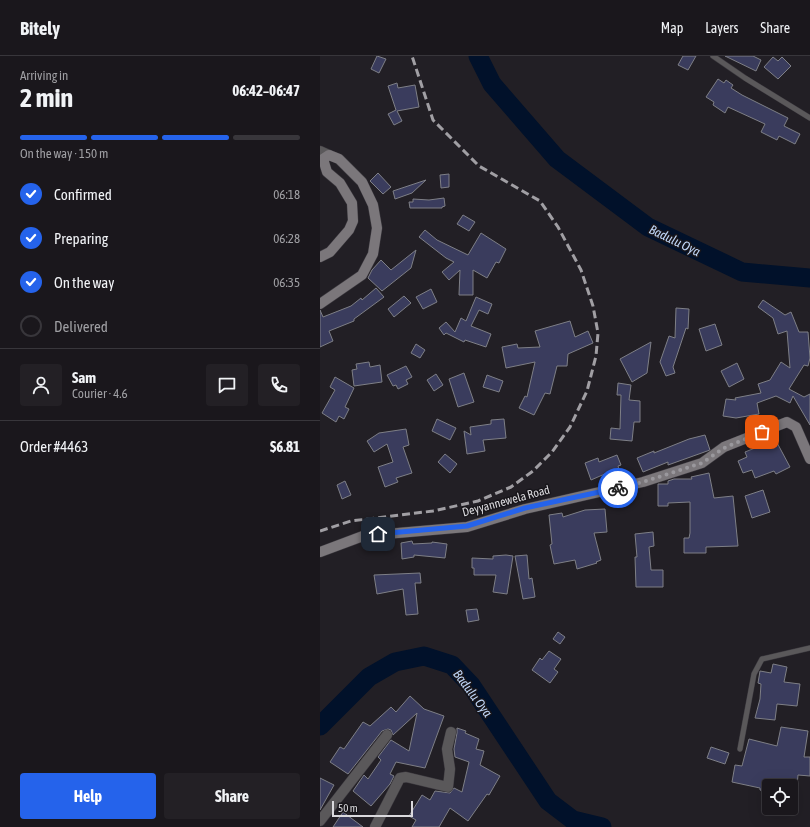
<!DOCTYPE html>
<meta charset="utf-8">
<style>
:root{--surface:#1a171c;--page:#232025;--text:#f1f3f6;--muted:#9f9fa3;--line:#38363b;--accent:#2563eb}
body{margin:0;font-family:"Asap Condensed",sans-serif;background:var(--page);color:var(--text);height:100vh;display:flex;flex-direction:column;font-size:15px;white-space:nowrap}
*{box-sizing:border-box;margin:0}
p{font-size:13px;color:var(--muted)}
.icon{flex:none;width:22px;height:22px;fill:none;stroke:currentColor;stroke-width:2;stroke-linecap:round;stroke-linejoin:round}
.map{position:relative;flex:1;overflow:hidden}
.panel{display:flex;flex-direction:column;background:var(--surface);width:320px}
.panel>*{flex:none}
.tools{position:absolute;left:442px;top:723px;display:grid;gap:8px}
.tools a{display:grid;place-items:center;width:36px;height:36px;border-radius:4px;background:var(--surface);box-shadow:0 4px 16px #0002,0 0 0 1px var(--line);font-size:20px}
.scale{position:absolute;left:12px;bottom:10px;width:81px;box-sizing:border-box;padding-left:4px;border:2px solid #dad9dd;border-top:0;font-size:11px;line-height:14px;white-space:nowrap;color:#dad9dd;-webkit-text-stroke:3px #18161b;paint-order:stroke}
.pin{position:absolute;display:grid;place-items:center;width:34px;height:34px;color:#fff;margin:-17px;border-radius:8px;box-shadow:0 2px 6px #0006}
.courier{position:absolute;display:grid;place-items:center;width:40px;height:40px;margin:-20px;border:3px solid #2563eb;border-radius:50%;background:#fff;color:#222;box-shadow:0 1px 5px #0007}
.summary em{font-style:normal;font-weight:700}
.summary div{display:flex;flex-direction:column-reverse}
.summary{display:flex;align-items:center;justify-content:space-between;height:68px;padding:0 20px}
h1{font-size:26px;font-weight:700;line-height:30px}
.bar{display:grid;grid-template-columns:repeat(4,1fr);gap:6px 4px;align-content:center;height:48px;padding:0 20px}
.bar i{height:5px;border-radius:3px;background:var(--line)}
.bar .on{background:var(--accent)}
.bar p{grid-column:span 4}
.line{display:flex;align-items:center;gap:10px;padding:0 20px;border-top:1px solid var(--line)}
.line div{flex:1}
.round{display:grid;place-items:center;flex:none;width:42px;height:42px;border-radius:4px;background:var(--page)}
ol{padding:0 20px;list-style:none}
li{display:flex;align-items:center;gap:12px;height:44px}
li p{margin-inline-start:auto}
li .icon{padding:4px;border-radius:50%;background:var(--accent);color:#fff;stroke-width:4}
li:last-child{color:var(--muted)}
li i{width:22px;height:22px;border:2px solid var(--line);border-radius:50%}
.action{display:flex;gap:8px;margin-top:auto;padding:8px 20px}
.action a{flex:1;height:46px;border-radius:4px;background:var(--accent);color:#fff;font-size:16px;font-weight:700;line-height:46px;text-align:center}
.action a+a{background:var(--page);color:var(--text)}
header{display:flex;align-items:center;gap:24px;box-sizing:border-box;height:56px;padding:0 20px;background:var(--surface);border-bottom:1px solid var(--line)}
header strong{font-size:19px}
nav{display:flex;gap:22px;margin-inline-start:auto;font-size:14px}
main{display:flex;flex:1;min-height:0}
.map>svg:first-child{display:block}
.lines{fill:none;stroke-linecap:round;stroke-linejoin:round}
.river{stroke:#01112a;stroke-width:19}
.building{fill:#3a3c5d;stroke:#7e7f86}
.lane-casing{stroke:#3c393f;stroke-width:6}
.street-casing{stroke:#3c393f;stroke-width:11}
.secondary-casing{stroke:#3c393f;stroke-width:11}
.lane{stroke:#5a585a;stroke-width:5}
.street{stroke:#5a585a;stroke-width:10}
.secondary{stroke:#7b777b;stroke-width:10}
.rail{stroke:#a19fa4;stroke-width:3;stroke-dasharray:8 4;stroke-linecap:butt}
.done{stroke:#9a989d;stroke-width:4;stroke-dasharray:0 7.2}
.route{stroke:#2563eb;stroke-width:5}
.labels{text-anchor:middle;stroke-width:3;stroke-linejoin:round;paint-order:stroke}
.street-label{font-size:12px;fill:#dad9dd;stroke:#18161b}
.water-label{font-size:13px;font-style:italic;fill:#c1d8f9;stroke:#18161b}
</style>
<header>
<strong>Bitely</strong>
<nav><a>Map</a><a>Layers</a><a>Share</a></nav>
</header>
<main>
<section class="panel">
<div class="summary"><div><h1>2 min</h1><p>Arriving in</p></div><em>06:42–06:47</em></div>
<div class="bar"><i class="on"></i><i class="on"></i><i class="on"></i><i></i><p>On the way · 150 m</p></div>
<ol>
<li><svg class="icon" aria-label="check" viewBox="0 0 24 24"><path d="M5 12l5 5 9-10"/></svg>Confirmed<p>06:18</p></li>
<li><svg class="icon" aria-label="check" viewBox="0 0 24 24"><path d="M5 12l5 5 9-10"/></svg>Preparing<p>06:28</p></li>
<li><svg class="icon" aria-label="check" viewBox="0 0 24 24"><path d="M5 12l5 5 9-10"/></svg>On the way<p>06:35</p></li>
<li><i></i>Delivered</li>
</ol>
<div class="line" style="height:72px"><a class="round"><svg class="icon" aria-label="person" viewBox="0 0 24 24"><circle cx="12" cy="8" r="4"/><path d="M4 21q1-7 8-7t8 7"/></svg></a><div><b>Sam</b><p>Courier · 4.6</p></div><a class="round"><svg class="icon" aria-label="chat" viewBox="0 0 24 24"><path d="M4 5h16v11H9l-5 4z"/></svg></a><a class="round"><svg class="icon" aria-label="phone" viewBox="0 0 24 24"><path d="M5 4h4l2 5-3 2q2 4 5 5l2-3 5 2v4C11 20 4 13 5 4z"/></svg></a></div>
<div class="line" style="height:52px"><div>Order #4463</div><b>$6.81</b></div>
<div class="action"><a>Help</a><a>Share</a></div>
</section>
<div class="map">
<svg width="490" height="771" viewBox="0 0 490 771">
<rect width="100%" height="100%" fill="#221f25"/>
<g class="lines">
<path class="river" d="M158,0L172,28L237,103L328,171L422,216L490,222
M0,670L49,621L75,606L104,600L132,609L151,629L228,745L253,764L282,771"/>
</g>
<path class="building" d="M57,0L66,3L59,17L51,13Z
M363,0H376L368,14L358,9Z
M405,0H433L441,4L436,15Z
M453,1L458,5L462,1L471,10L458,23L444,11Z
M398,23L404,27L406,24L413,29L411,32L422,39L468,62L464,70L480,78L475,88L459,80L457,84L441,76L445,68L408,51L405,57L393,49L394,46L386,41Z
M77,27L78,32L95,29L99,51L77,55L82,65L74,69L68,58L76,54L68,30Z
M58,117L71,131L63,138L50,125Z
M129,118V131L121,132L120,119Z
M106,124L92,137L75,143L73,135Z
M124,142L125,150L122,151V152H90L89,146H93V143L109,144Z
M143,159L155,166L149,175L137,168Z
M105,174L117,184L148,199L161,177L186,193L179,207L176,206L167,222L153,214V239H139L140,214L129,224L122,216L134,206L126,202L99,181Z
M96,194L91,212L62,235L48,222L52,214L61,204L71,214Z
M56,232L64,241L34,263V265L9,275L13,285L0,291V254L3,261L31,250L41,242L42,244Z
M111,233L117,246L103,253L96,241Z
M84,240L91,247L74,261L68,253Z
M156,241L172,248L168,258L159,254L151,270L171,278L166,291L145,284L144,286L126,277L124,279L119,272L126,266L135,276L141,262L146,265Z
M443,244L465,259L471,256L479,276H488L490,302L488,310L484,309L469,333L484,341L490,338V369L473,340L470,347L456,340L437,347L439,358L416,362L403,360L406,343L416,344L415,342L441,337L438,328L450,324L461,306L470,312L467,275L458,278L453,262L438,251Z
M356,252L369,253L368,273L366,272L353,311L355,317L346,320L340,306L349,280L355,282Z
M250,265L255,281L268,275L273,287L248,298L247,310H237L230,338L225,337L214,359L199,352L205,340L207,341L215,306L186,312L182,291L197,288L198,292L220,291L215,275Z
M395,268L402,289L386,295L379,273Z
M331,286L327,317L312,326L300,303Z
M96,288L105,294L100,302L91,297Z
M49,306L50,311L60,309L62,326L34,330L32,314L37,313L36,308Z
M417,307L424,323L409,331L401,315Z
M86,310L92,321L86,324L88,328L78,333L76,329L73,330L67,319Z
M144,317L154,346L138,351L129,323Z
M116,318L123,329L114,335L107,324Z
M167,319L183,325L179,336L163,331Z
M15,321L34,332L25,351L29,353L24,363L19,360L16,366L2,357L15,334L10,331Z
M298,327L311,329L309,344L320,345V366H314L312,385L290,383L291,372L300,373L301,339H297Z
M117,363L136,372L130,384L112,375Z
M184,363L186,382L163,384L165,395L147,398L144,375L151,379L150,371L171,368V364Z
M86,373L89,389L83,391L92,417L76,422L78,426L65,431L58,411L73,406L67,388L54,396L47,385L59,377Z
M385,379L390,394L348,409V406L323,416L317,402L334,395V397L369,383Z
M454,381L470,411L456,418L454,415L435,422L432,414L423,417L418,405L427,401L425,396L445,388L444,385Z
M125,398L137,408L130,417L118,406Z
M297,399L301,409L298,410L302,424L291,427L287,417L271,424L265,407L278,402L279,406Z
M389,417L394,442L413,440L418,490L386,491V497H364V482H369L370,477V446L348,447V450H338V428H348V425L354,423H372L371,421Z
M25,425L31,439L22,443L17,429Z
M443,434L450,456L432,462L425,440Z
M285,453L287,476L274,477L281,504L276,506L277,507L257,513L255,504L234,508L230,489L232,488L229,459L242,457L243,461L265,454Z
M333,476L334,490L329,491L331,514H343V531H316L315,501H317L315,478Z
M92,485L93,488L112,487V486L127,488L125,502L94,499V501L82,503L81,487Z
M186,499L193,500L187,538L173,536L176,519H154V512H152V502L173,503V500Z
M207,499L209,523L212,522L215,541L203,543L195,500Z
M100,517L101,527H95L98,558L86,559L83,533L57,538L54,519Z
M157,553L159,564L148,566L146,554Z
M238,576L245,581L240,588L233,583Z
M229,595L241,603L234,613L238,616L230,627L212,614L220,602L222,604Z
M453,608L467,611L464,626L480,628L477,650L457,648L455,664L435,662L440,643L441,628L438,627L440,615L451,617Z
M90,640L104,653L124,660L105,712L76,706L70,718L74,720L70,728L51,750L33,735L44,719L48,723L61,704L58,701L71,684L89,695L97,657L73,679L71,674L68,673L62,675L28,718L10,706L20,691L24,693L43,666L50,670L71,651L76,656Z
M461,671L488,675L484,701H490V720L478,719L477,730H449V737L440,734V732L412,726L415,709L422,710L429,683L457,690Z
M137,672L146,675L145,677L159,683L156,693L164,695L160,709L180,720L169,739L167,738L148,765L130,752L119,771H92L96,764L89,760L102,739L110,744L115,735L130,737L134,732L142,736L149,706L135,701L134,693L137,677Z
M391,691L409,697L405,708L387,702Z
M0,722L14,729L0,754Z
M23,756L43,771H13Z"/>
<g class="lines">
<g class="lane-casing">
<path id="lane" d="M393,0L425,22L490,62
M420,693L434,618L442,603L490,592"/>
</g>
<g class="street-casing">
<path id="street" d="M0,95L9,99
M0,765L67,679
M55,771L80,722L86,721L128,731L130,713L127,693L131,676"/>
</g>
<g class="secondary-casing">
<path id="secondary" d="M0,201L10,196L29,174L33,165L32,147L20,127L7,116L3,103L9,99L19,103L42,126L53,149L57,172L53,198L42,219L0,248
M0,496L43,480L147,471L205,453L323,426L382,407L404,391L467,366L476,371L490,403"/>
</g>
<use href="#lane" class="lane"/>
<use href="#street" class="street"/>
<use href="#secondary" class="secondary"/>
<path class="rail" d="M0,475L31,465L113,455L158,445L191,431L213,415L232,396L250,371L267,335L276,300L278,277L273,250L261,214L238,171L220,145L159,110L113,64L92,0"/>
</g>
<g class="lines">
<path class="done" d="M298,432L323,426L382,407L404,392L442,376"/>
<path class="route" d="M58,478L147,470L205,452L298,432"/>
</g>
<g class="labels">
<g class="street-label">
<text transform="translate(186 445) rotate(-15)" y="4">Deyyannewela Road</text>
</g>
<g class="water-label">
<text transform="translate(355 184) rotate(26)" y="5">Badulu Oya</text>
<text transform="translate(153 637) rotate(53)" y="5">Badulu Oya</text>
</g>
</g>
</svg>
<div class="tools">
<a><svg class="icon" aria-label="locate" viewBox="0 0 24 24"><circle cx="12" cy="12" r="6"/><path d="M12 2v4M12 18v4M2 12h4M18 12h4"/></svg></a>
</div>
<div class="scale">50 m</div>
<div class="pin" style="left:442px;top:376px;background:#ea580c"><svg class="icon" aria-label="bag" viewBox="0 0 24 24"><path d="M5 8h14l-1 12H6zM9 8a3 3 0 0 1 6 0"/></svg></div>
<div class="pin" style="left:58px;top:478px;background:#1f2937"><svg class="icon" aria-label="home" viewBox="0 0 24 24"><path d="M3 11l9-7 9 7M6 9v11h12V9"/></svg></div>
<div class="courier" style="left:298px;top:432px"><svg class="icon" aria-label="bike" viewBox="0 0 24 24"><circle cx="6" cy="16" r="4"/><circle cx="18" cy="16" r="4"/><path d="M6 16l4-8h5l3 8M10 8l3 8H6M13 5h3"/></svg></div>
</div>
</main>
